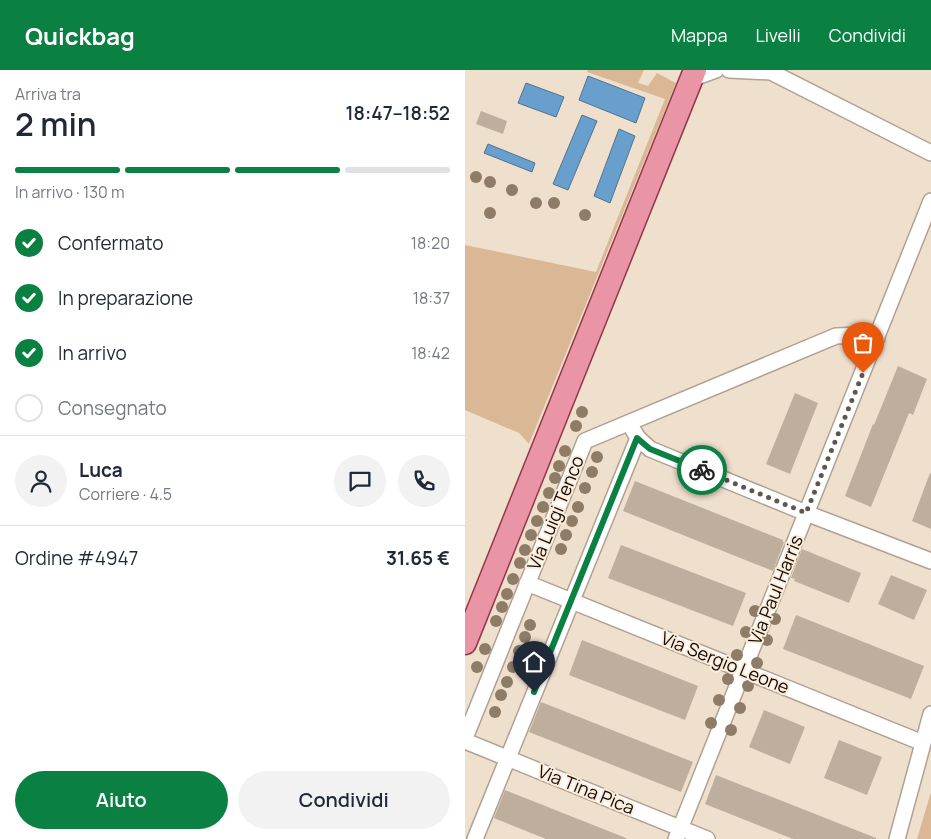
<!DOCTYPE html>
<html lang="it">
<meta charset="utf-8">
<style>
:root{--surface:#fff;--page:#f2f2f3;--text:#1f2937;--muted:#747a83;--line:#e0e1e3;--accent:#0b8043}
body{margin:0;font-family:Manrope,sans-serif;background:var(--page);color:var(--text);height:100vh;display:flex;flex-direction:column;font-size:19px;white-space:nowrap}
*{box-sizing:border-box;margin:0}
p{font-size:16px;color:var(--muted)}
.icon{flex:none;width:28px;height:28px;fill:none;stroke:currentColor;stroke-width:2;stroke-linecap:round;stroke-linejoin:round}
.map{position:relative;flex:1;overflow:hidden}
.sheet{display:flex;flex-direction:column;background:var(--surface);width:465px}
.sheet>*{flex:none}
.pin{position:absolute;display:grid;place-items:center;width:42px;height:42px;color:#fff;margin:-51px -21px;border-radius:50% 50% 50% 0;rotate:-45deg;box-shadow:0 0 5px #0007}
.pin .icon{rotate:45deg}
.courier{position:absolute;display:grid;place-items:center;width:50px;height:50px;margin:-25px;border:4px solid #0b8043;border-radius:50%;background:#fff;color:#222;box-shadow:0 1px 6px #0007}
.head em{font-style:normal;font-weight:600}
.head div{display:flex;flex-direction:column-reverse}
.head{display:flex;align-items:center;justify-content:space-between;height:85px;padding:0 15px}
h1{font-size:32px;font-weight:600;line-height:38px}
.bar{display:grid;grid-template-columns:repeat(4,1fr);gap:8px 5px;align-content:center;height:60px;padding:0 15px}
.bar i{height:6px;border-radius:4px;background:var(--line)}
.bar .on{background:var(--accent)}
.bar p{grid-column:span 4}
.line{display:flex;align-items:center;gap:12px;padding:0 15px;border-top:1px solid var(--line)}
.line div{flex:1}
.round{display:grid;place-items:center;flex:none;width:52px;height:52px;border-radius:26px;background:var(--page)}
ol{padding:0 15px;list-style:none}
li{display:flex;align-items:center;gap:15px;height:55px}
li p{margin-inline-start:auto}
li .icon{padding:5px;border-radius:50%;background:var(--accent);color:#fff;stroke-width:4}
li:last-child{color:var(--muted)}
li i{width:28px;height:28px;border:2px solid var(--line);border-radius:50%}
.button{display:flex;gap:10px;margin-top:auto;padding:10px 15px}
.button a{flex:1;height:58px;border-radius:30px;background:var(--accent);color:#fff;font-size:20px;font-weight:600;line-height:58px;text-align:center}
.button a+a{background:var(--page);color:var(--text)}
header{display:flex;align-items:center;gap:30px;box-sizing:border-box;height:70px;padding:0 25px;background:var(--accent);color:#fff}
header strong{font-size:24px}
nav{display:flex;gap:28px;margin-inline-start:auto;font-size:18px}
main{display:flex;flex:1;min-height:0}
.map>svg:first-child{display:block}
.green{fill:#dab895}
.water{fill:#699fcd;stroke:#4f7392}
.building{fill:#beae9e}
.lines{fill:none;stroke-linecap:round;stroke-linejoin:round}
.street-casing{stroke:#b1a191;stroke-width:18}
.primary-casing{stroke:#953747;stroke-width:25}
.street{stroke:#fff;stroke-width:15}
.primary{stroke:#ea95a5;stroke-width:22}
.tree{fill:#8f7c67}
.done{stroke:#5f564c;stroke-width:5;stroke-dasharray:0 9}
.route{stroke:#0b8043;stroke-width:6}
.labels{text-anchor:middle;stroke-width:4;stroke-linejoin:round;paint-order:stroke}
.street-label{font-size:18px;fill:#120d07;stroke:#fdecda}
</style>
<header>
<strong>Quickbag</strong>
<nav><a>Mappa</a><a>Livelli</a><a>Condividi</a></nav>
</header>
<main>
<section class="sheet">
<div class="head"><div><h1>2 min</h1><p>Arriva tra</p></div><em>18:47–18:52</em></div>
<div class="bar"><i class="on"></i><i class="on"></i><i class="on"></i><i></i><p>In arrivo · 130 m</p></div>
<ol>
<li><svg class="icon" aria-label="check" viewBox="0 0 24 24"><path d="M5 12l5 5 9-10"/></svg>Confermato<p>18:20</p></li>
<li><svg class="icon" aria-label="check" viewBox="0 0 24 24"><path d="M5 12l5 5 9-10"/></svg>In preparazione<p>18:37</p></li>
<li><svg class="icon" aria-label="check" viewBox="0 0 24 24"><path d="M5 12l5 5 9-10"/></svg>In arrivo<p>18:42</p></li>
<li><i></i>Consegnato</li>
</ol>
<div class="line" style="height:90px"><a class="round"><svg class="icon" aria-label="person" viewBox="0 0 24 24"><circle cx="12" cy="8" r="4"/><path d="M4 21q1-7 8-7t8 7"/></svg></a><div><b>Luca</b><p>Corriere · 4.5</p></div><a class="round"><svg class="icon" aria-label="chat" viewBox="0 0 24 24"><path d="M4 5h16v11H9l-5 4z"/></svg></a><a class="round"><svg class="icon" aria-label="phone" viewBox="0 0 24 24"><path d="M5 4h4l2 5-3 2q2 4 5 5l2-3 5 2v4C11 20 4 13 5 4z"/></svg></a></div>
<div class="line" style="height:65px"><div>Ordine #4947</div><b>31.65 €</b></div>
<div class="button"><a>Aiuto</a><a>Condividi</a></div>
</section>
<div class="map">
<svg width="466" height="769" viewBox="0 0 466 769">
<rect width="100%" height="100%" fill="#efdfcd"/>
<path class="green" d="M123,0H179L173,13L183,16L192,3L211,13L64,374L54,363L0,340V175L131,202L200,29L122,2Z
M466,722V769H452Z"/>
<path class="water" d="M123,6L180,28L171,53L114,30Z
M61,13L99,27L91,47L53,33Z
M117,45L132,51L103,120L88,114Z
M154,59L170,66L145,133L129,126Z
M23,74L70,93L67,102L19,83Z"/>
<path class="building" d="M16,41L42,51L38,64L11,54Z
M433,296L462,309L448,345L444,343L406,437L380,426L408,354L409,355Z
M330,323L353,333L325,404L301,394Z
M465,403L466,404V459L447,451Z
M170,411L318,470V472H319L308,501L158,441Z
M156,475L281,523L268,556L143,508Z
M337,479L396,503L384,533L329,511L330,509L326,508Z
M426,505L462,520L449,550L413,534Z
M331,545L459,596L446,629L318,579Z
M117,570L233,616L220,650L104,605Z
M76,632L228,692L216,722L64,662Z
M299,640L340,657L325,694L284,677Z
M374,670L417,687L402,725L359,708Z
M251,705L411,768V769H328L240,734Z
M40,720L161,768V769H81L29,748Z"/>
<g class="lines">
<g class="street-casing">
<path id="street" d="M264,0L306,2L304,0
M306,2L466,83
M226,9L251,0
M168,360L173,368L185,379L341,443L466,491
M62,513L458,673
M0,668L120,371L371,266L400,265L412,268
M0,671L242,769
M10,769L173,368
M211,769L466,131
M432,769L466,644"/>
</g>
<g class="primary-casing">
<path id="primary" d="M0,573L230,0"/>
</g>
<use href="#street" class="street"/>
<use href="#primary" class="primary"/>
</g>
<g class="tree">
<circle cx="11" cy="107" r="6"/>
<circle cx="25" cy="112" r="6"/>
<circle cx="47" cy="120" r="6"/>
<circle cx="71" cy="133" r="6"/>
<circle cx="89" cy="133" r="6"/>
<circle cx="25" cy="143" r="6"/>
<circle cx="120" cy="145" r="6"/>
<circle cx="117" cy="342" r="6"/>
<circle cx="111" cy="356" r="6"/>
<circle cx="100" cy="381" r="6"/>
<circle cx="132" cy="387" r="6"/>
<circle cx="94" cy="396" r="6"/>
<circle cx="127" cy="402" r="6"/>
<circle cx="90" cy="408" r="6"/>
<circle cx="120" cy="418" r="6"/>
<circle cx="84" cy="423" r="6"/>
<circle cx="78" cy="437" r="6"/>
<circle cx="113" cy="437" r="6"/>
<circle cx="72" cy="451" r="6"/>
<circle cx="107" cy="451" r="6"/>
<circle cx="66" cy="465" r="6"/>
<circle cx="101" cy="465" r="6"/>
<circle cx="96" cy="479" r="6"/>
<circle cx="60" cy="480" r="6"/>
<circle cx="55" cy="493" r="6"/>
<circle cx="48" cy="509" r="6"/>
<circle cx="42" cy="524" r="6"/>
<circle cx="37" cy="537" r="6"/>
<circle cx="290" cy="541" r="6"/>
<circle cx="310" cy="549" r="6"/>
<circle cx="31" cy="551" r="6"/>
<circle cx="65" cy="555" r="6"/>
<circle cx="281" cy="562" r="6"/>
<circle cx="60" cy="567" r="6"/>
<circle cx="302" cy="570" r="6"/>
<circle cx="20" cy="579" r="6"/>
<circle cx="54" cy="581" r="6"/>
<circle cx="272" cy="585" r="6"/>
<circle cx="292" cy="593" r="6"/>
<circle cx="12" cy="597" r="6"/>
<circle cx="48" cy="597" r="6"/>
<circle cx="263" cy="609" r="6"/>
<circle cx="42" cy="612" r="6"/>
<circle cx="283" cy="616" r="6"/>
<circle cx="36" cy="625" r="6"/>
<circle cx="254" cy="630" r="6"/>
<circle cx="275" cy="638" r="6"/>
<circle cx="30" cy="642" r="6"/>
<circle cx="246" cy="653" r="6"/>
<circle cx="266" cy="660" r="6"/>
</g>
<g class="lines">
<path class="done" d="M237,400L341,443L398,303"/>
<path class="route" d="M69,622L172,368L185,379L237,400"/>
</g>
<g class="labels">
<g class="street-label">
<text transform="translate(91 443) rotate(-68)" y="6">Via Luigi Tenco</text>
<text transform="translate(311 520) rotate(-68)" y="6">Via Paul Harris</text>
<text transform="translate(260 593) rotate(22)" y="6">Via Sergio Leone</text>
<text transform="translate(121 720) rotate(22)" y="6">Via Tina Pica</text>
</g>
</g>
</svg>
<div class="pin" style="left:398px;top:303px;background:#ea580c"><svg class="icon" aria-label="bag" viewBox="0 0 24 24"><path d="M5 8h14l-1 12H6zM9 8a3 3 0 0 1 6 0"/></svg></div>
<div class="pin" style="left:69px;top:622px;background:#1f2937"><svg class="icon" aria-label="home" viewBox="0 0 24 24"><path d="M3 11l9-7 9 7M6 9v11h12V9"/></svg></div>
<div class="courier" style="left:237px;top:400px"><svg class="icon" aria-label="bike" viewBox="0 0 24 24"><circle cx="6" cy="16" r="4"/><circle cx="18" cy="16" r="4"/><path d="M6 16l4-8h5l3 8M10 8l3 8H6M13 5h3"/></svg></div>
</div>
</main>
